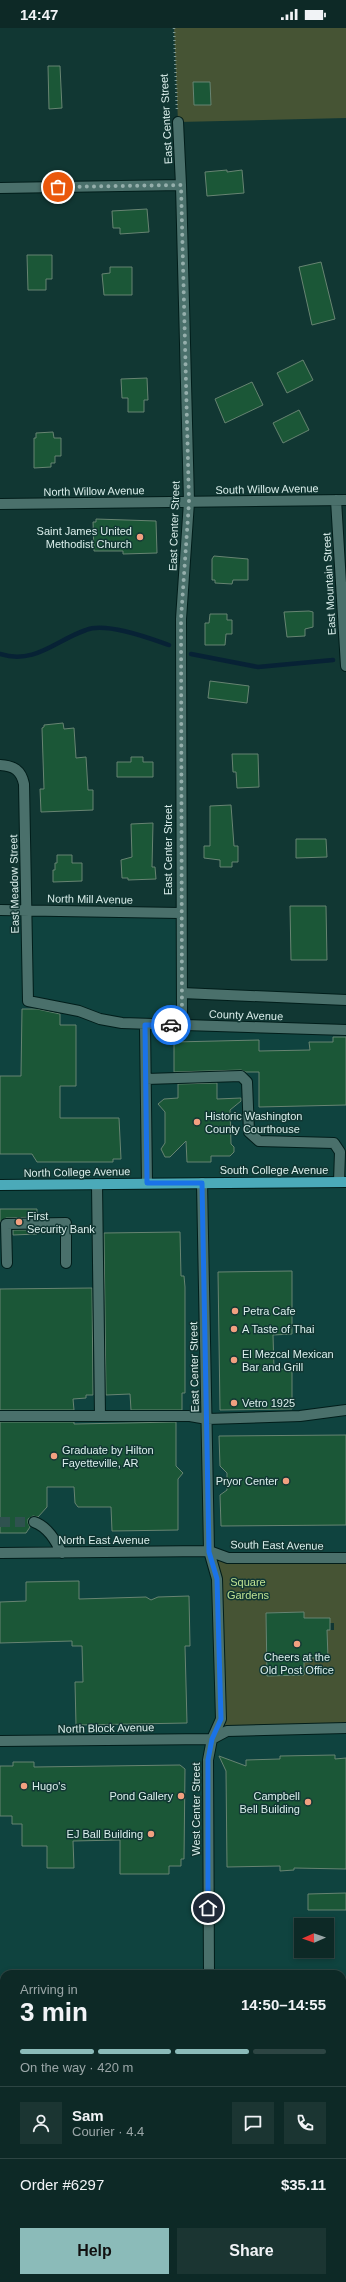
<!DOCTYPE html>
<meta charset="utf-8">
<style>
:root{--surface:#0d2926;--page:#1b3532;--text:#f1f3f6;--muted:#9aa6a7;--line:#2d4543;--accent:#8bbbb9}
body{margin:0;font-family:Helvetica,sans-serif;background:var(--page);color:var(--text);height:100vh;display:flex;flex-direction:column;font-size:15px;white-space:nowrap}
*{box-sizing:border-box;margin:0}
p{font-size:13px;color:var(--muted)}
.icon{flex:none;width:22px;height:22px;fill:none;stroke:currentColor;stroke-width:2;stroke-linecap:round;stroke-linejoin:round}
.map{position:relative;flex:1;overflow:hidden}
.details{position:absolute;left:0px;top:1942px;width:346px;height:312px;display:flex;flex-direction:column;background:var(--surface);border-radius:12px 12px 0 0;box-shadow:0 2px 6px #0003,0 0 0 1px var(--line)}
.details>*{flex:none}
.needle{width:26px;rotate:268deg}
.tools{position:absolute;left:294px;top:1890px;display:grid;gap:8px}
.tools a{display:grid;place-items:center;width:40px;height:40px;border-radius:0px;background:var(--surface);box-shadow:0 2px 6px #0003,0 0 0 1px var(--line);font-size:20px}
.pin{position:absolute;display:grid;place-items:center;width:34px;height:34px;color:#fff;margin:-17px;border:2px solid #fff;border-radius:50%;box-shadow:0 1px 4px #0007}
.courier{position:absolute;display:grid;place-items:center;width:40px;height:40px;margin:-20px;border:3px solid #1a73e8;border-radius:50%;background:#fff;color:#222;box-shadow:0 1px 5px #0007}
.summary em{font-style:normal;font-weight:800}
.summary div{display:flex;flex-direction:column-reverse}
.summary{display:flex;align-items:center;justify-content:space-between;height:68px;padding:0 20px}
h1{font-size:26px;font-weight:800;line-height:30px}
.bar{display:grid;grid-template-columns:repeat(4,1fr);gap:6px 4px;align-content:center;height:48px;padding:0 20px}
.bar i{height:5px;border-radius:3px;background:var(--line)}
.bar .selected{background:var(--accent)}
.bar p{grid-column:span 4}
.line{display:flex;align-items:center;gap:10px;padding:0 20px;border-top:1px solid var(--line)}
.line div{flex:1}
.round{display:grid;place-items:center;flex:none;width:42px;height:42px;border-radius:0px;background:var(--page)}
.primary-button{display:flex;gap:8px;margin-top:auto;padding:8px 20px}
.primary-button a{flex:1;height:46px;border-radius:0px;background:var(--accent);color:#111;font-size:16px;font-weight:800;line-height:46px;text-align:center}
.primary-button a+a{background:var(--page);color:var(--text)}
.status{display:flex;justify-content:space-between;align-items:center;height:28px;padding:0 20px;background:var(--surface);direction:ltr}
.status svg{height:11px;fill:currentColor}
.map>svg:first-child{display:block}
.built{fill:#0f433f;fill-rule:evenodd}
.green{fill:#465434;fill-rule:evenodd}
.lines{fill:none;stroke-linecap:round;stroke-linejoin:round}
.stream{stroke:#072235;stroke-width:4.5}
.building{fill:#1b5737;stroke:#678472}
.minor-tunnel{stroke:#2f524f;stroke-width:10;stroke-dasharray:10 5;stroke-linecap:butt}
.minor-casing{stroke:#011d1a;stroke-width:12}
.major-casing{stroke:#011d1a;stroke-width:12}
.path{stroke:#7f9b97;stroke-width:2.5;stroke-dasharray:1 3;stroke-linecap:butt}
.minor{stroke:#4a706b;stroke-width:10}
.major{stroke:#4baab9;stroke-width:10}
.done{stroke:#94aeab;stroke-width:4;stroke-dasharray:0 7.2}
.route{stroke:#1a73e8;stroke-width:5}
.poi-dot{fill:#f2a080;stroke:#113733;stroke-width:1.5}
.labels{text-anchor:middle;stroke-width:3;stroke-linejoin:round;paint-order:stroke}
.street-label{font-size:11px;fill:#daeeeb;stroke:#113733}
.poi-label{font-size:11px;fill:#daeeeb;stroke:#113733;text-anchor:start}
.park-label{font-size:11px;fill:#bee192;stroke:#113733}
</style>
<div class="status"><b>14:47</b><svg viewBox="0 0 49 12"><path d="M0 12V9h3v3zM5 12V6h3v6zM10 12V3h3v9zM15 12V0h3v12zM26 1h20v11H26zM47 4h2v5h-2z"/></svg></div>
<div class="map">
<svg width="346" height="2254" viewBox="0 0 346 2254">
<rect width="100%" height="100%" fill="#113733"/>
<path class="built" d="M0,882L180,885L182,997L346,1002V1530L217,1551L227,1703L346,1700V2078H342V1946H4V1976H0ZM301,1897H327V1923H301Z"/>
<path class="green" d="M174,0H346V90L178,94Z
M209,1524L228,1530H346V1700L227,1703L212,1711L221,1691L217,1551ZM304,1584V1599L330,1590V1595H334V1602H327V1630H310V1634H304V1647L267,1648L266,1585Z"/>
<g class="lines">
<path class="stream" d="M0,626C35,637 56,612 86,602C106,594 149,610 169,617
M191,626L258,639L333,632"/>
</g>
<path class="building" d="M48,38H60L62,80L49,81Z
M193,54H210L211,77H194Z
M227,142V144L242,142L244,165L207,168L205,144Z
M147,181L149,204L120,206V200H113L112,183Z
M27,227H52V251H46V262H28Z
M321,234L335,291L312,297L299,239Z
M110,239H132V267H104L102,246L110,245Z
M303,332L313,352L287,365L277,345Z
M147,350L148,372H144V384H128V370H122L121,351Z
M252,354L263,377L225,395L215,371Z
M299,382L309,402L283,415L273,395Z
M53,404L54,410H61V428H55V435H51V439L34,440V410H36V405Z
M96,491L156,493L157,525L123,526V523H94L93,494H96Z
M214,528L248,531V552H233L232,556L215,555V552H212V531Z
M309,583L313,584V599L305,601V608L287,609L284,584Z
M210,586H227V592H232V606H226L225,617H205V595H209Z
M210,653L249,658L247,675L208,670Z
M63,695L64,701L74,700L76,730L86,729L88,762H93V782L41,784L40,761H44L42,700L44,699V697Z
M232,726H258L259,759L237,760L236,744H233Z
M131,729H143V734H153V749H117V734H131Z
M231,777L234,818H238V834H232V839H220V832L204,830V818H210V778Z
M153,795L152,839H155L156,851L128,852V850H122L121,832L132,829L131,796Z
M296,811H326L327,829L296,830Z
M57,827H72V835H82V853L53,854V842H55V835H57Z
M290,878H326L327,932H291Z
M22,981H37L60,986V997H76V1058H60V1090H119L121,1131H113V1134H37L32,1126H0V1048H21Z
M333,1009H346V1077L259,1079V1044H246L241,1042L174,1044V1014L259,1012V1023L310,1022L309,1014H333Z
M217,1055V1071L241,1070V1073L230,1082L231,1116L234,1119V1124L230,1128H211V1134H187L186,1113L170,1129H165L161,1121L165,1115V1084L158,1076L164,1071L178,1070V1056Z
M0,1181H37V1189L6,1190L0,1194Z
M13,1202H37V1206L13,1207Z
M180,1204L181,1248H184L185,1259V1365H182V1382H131L130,1366L106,1367L104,1205Z
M292,1243V1306L273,1307L274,1341H292V1381L220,1382L218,1244Z
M92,1260L93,1367H86V1370L73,1371L74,1382H0V1261Z
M0,1394H74V1396L176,1394V1438L183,1445L178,1451V1502L112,1503L111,1479H78L75,1475L74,1459H47V1479L38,1489L33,1488L28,1491V1495L30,1499L26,1505H0Z
M346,1407V1497L221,1498L220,1467L227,1462V1445L220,1438L219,1408Z
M79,1553V1571L146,1569L151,1572L158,1569L189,1568L190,1618H185L187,1695L76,1697L75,1654H83L82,1618H72V1613L0,1615V1574L26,1573V1554Z
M304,1584V1590H330V1602H327L328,1630H310V1634H304V1647L267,1648L266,1585Z
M335,1727V1731L346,1730V1841L294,1840V1842L280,1843V1838L227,1839L226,1743L219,1728L246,1738V1732L280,1731V1728Z
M13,1734H34V1739L180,1737L185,1741L184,1831H181V1838H169V1846H120V1812L73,1813L74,1840H47V1818H22V1796H12V1788H0V1738H13Z
M346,1865V1882H308V1866Z"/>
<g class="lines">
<path class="minor-tunnel" d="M0,1494H34"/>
<g class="minor-casing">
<path id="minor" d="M178,94L181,157L189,474L181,591L182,997
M0,160L181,157
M336,472L346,638
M0,476L346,472
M0,737C14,738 21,742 24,756L28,973L79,983L100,991L122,995L346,1002
M0,882L180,885
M182,965L346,972
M145,997L147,1155
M146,1051L241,1048L247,1054L249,1104L259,1113L334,1115L340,1124L339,1154
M202,1155L209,1523L217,1551L221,1691L212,1711L208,1732L209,1946
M97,1156L100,1388
M7,1235L6,1196L66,1195V1235
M0,1388H190L207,1391L300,1388L346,1382
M34,1494C48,1499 55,1512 62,1525
M0,1525L209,1523L228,1530H346
M0,1713L212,1711L227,1703L346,1700
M342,1975H346
M0,1976H4
M342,2237H346
M0,2239H4
M92,2250V2254
M213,2250V2254"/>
</g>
<g class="major-casing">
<path id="major" d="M0,1157L346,1154"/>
</g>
<path class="path" d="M174,0L177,83"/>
<use href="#minor" class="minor"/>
<use href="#major" class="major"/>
</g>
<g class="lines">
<path class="done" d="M58,159L181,157L189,474L181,591L182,997H171"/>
<path class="route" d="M171,997H145L147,1155H202L209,1524L217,1551L221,1691L212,1711L208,1732V1880"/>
</g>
<g class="poi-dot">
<circle cx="140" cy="509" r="4"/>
<circle cx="197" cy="1094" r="4"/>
<circle cx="19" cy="1194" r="4"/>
<circle cx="235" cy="1283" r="4"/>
<circle cx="234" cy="1301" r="4"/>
<circle cx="234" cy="1332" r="4"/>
<circle cx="234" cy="1375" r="4"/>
<circle cx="54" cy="1428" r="4"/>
<circle cx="286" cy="1453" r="4"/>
<circle cx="297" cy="1616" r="4"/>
<circle cx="24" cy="1758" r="4"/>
<circle cx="181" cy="1768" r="4"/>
<circle cx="308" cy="1774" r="4"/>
<circle cx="151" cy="1806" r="4"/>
</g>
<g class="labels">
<g class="street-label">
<text transform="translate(166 91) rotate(-93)" y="4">East Center Street</text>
<text transform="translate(267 461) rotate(-1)" y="4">South Willow Avenue</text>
<text transform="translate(94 463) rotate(-1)" y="4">North Willow Avenue</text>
<text transform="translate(174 498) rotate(-88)" y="4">East Center Street</text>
<text transform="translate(329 556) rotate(-93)" y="4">East Mountain Street</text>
<text transform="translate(168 822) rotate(-90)" y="4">East Center Street</text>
<text transform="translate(14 856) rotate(-91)" y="4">East Meadow Street</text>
<text transform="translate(90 871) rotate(1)" y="4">North Mill Avenue</text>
<text transform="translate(246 987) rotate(2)" y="4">County Avenue</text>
<text x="274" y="1146">South College Avenue</text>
<text transform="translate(77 1144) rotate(-1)" y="4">North College Avenue</text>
<text transform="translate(194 1339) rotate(-91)" y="4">East Center Street</text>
<text x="104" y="1516">North East Avenue</text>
<text transform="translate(277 1517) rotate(1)" y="4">South East Avenue</text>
<text transform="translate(106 1700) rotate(-1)" y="4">North Block Avenue</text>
<text transform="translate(196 1781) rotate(-90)" y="4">West Center Street</text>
</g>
<g class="poi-label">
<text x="132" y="507" text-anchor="end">Saint James United<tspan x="132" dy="13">Methodist Church</tspan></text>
<text x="205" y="1092">Historic Washington<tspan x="205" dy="13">County Courthouse</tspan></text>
<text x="27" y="1192">First<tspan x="27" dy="13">Security Bank</tspan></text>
<text x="243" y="1287">Petra Cafe</text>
<text x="242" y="1305">A Taste of Thai</text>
<text x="242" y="1330">El Mezcal Mexican<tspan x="242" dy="13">Bar and Grill</tspan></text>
<text x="242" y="1379">Vetro 1925</text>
<text x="62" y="1426">Graduate by Hilton<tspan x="62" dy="13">Fayetteville, AR</tspan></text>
<text x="278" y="1457" text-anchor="end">Pryor Center</text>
<text x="297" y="1633" text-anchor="middle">Cheers at the<tspan x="297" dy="13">Old Post Office</tspan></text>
<text x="32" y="1762">Hugo's</text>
<text x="173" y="1772" text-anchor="end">Pond Gallery</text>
<text x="300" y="1772" text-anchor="end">Campbell<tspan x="300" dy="13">Bell Building</tspan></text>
<text x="143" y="1810" text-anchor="end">EJ Ball Building</text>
</g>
<g class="park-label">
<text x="248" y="1558">Square<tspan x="248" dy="13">Gardens</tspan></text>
</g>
</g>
</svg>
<div class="tools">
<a><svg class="needle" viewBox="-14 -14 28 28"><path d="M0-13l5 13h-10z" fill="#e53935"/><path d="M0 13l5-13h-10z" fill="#9aa6a7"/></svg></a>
</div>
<div class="pin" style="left:58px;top:159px;background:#ea580c"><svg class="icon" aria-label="bag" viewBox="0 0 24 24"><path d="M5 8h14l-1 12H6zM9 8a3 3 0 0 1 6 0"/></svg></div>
<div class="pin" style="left:208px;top:1880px;background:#1f2937"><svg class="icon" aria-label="home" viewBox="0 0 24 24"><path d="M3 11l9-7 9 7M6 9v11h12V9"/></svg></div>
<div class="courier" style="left:171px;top:997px"><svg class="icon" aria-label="car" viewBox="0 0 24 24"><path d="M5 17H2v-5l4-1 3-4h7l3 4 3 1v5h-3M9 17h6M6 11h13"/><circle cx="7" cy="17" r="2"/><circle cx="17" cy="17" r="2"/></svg></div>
<section class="details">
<div class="summary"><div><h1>3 min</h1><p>Arriving in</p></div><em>14:50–14:55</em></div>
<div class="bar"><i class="selected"></i><i class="selected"></i><i class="selected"></i><i></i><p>On the way · 420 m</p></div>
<div class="line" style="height:72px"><a class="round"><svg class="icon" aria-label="person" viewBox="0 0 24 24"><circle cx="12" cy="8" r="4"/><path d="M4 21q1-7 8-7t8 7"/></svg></a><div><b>Sam</b><p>Courier · 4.4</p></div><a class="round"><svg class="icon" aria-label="chat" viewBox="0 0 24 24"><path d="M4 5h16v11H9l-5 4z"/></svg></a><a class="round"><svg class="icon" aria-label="phone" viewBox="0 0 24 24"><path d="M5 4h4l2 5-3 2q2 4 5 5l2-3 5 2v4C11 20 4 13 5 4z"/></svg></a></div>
<div class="line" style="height:52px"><div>Order #6297</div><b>$35.11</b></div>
<div class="primary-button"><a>Help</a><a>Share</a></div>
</section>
</div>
